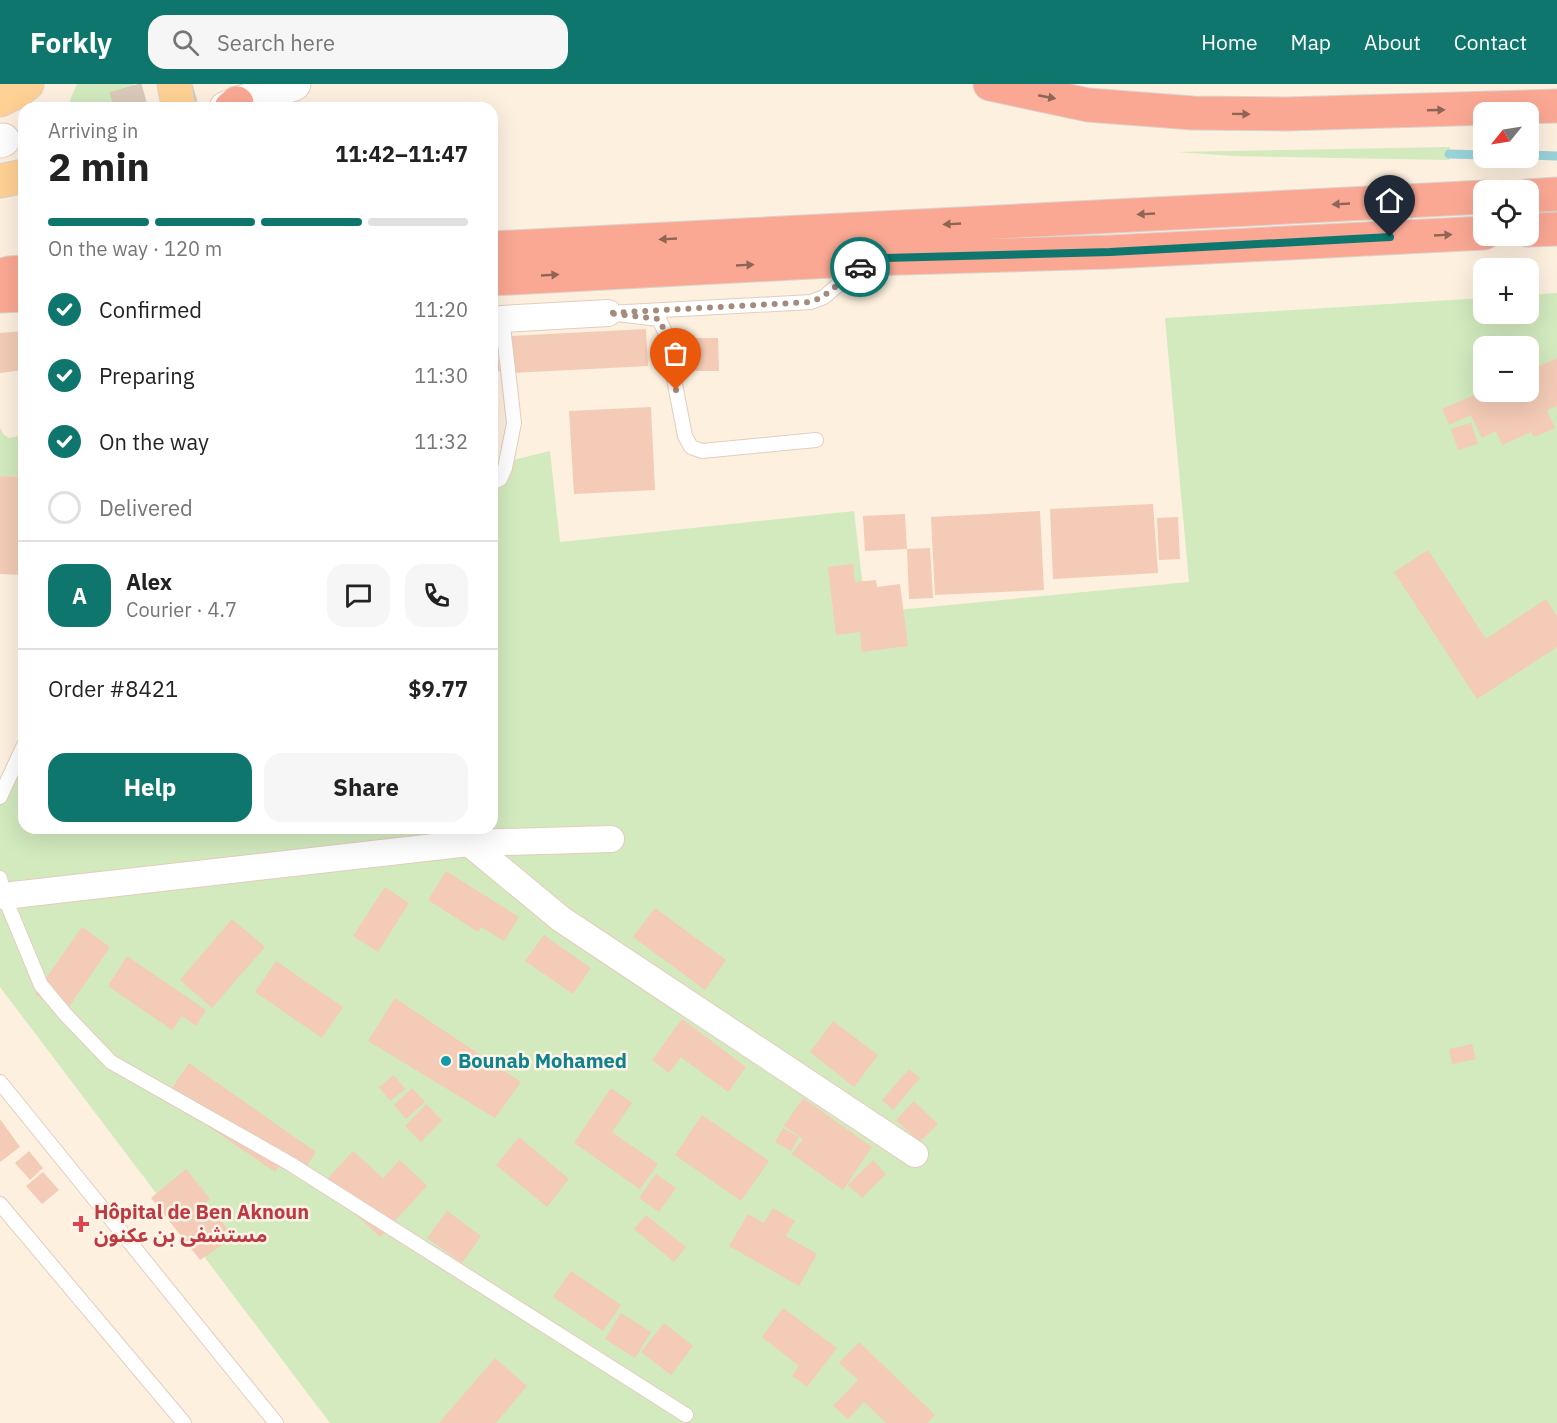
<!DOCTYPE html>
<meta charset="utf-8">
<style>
:root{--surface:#fff;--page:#f6f6f6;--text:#222;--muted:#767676;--line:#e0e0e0;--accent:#0f766e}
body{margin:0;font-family:"IBM Plex Sans","Noto Sans Arabic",sans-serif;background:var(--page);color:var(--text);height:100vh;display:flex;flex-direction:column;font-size:22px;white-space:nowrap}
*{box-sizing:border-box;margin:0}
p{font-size:20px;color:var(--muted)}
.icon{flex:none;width:33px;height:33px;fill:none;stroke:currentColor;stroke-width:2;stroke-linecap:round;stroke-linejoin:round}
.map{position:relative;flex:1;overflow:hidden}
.panel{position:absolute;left:18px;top:18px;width:480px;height:732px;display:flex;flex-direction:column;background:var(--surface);border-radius:18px;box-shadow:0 6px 24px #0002}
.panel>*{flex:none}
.needle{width:39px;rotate:240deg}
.controls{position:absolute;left:1473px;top:18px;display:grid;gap:12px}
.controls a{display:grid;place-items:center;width:66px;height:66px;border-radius:12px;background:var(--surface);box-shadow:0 6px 24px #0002;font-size:30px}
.pin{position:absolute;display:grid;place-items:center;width:51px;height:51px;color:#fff;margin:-62px -26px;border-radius:50% 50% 50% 0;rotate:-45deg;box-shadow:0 0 6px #0007}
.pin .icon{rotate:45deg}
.courier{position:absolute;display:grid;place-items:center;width:60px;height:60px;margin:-30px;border:4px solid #0f766e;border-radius:50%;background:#fff;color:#222;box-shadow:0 2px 8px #0007}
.overview em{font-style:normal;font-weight:800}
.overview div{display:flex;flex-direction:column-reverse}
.overview{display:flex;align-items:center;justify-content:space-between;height:102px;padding:0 30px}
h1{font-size:39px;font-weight:800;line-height:45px}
.bar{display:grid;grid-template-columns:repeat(4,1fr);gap:9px 6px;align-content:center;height:72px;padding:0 30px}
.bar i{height:8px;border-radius:4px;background:var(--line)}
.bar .on{background:var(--accent)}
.bar p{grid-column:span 4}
.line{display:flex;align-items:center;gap:15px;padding:0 30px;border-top:2px solid var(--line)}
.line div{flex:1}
.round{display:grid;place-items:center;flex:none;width:63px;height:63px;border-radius:18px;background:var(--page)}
ol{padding:0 30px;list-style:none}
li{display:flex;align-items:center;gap:18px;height:66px}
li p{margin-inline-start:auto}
li .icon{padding:6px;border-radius:50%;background:var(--accent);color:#fff;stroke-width:4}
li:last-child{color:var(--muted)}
li i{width:33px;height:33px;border:3px solid var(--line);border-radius:50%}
.button{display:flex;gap:12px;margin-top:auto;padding:12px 30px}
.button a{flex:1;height:69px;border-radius:18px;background:var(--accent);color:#fff;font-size:24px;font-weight:800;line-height:69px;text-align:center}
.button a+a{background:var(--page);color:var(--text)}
header{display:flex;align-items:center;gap:36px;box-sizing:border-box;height:84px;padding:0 30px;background:var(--accent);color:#fff}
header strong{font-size:28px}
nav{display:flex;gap:33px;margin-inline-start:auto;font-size:21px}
.search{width:420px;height:54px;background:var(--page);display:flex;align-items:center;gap:15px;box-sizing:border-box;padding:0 21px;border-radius:18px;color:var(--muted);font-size:22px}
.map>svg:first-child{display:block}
.green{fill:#d2eabe;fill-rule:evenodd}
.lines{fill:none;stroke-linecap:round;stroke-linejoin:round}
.stream{stroke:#99d2d9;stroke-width:9}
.building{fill:#f3cbb6}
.secondary-tunnel{stroke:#dbc9b9;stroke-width:33;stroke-dasharray:33 16;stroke-linecap:butt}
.lane-casing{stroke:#e3cdbe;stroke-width:16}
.street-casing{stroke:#e3cdbe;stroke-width:28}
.secondary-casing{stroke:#e8cdbb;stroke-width:35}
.primary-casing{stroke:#dbd3cf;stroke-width:35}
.highway-casing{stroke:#dbd3cf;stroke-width:35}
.lane{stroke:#fff;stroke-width:14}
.street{stroke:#fff;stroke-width:26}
.secondary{stroke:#fff;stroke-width:33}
.primary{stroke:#ffd194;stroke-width:33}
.highway{stroke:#faa893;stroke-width:33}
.oneway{fill:#8f6555}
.done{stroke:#a48b7c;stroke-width:6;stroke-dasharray:0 10.8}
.route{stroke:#0f766e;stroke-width:8}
.culture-dot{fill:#0f9aa8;stroke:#fff4e6;stroke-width:2}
.health-dot{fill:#e0444e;stroke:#fff4e6;stroke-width:2}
.labels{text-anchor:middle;stroke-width:5;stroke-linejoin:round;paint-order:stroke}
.culture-label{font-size:20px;font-weight:bold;fill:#0d838f;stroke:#fff4e6;text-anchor:start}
.health-label{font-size:20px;font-weight:bold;fill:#be3a42;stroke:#fff4e6;text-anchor:start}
</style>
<header>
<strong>Forkly</strong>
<div class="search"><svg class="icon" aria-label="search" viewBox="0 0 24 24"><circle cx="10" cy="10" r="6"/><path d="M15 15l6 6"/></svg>Search here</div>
<nav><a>Home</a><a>Map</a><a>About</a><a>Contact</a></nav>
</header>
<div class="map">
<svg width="1557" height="1339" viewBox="0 0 1557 1339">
<rect width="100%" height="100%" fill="#fdf0df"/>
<path class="green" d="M77,0H133L140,16V24H70V16Z
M1450,63L1449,76L1234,72L1177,68Z
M1557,209V1339H330L0,903V705L24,674V744H492V381L550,367L560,458L854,427L866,529L1189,498L1165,234L1483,214L1484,230H1528L1529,211ZM1484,262H1528V308H1484Z
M0,344L4,351L9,354L24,351V393L0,392Z"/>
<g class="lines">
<path class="stream" d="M1449,70L1484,71
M1528,71L1557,72"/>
</g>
<path class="building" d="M646,245L648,282L512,289L510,252Z
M24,247V286L0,289V249Z
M688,254H718L719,287H688Z
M492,264H497L500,287L492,288Z
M1557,274V322L1547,326L1555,344L1534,353L1531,348L1502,361L1496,347L1482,354L1471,331L1449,341L1442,325L1484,307L1528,308V287Z
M651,323L655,406L574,410L569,327Z
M1471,339L1478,360L1458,366L1451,345Z
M0,392L24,393V491L0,490Z
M1153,420L1158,489L1053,495L1050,425Z
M1040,427L1044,506L935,511L931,433Z
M905,430L907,465L865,467L863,432Z
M1178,433L1180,475L1159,476L1157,434Z
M930,464L933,514L909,515L907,465Z
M1428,466L1486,555L1546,515L1557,532V563L1477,615L1394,488Z
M853,480L855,498L876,496L877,503L900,500L908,562L862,568L860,548L836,551L828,483Z
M26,744H106V750L26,749Z
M446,787L519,833L504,857L481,843L478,848L428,816Z
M385,803L409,819L378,868L353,852Z
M655,824L726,876L705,906L633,853Z
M232,835L265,863L212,924L180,896Z
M82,843L110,863L64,930L35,910Z
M544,851L591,884L573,910L525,877Z
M127,872L206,926L196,942L182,932L172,946L108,902Z
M276,877L343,923L322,954L255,908Z
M395,914L521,998L495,1034L368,957Z
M682,935L746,983L728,1008L681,973L669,989L652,976Z
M833,937L878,971L854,1003L810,968Z
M1472,960L1476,975L1452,980L1449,965Z
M189,979L316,1068L301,1090L283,1078L275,1088L166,1013Z
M909,985L920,994L893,1026L882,1016Z
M394,991L405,1005L390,1017L379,1003Z
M412,1004L425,1018L406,1035L394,1021Z
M611,1004L632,1019L612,1048L658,1080L640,1105L574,1059Z
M803,1014L872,1063L843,1106L792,1070L803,1055L784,1042Z
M914,1017L938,1040L920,1058L896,1036Z
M426,1020L442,1036L421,1058L405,1042Z
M702,1031L769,1077L741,1117L675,1071Z
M0,1035L20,1063L0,1078Z
M783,1044L799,1053L791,1067L775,1058Z
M519,1053L569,1095L547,1123L496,1081Z
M29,1067L43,1084L30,1096L15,1079Z
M353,1067L383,1094L400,1076L427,1102L380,1153L323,1100Z
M873,1076L886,1090L862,1114L848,1101Z
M186,1085L210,1115L206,1118L234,1153L200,1176L151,1114Z
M43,1088L59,1106L42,1120L26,1102Z
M656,1090L676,1104L659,1128L639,1114Z
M773,1124L795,1137L786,1152L817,1170L799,1202L729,1162L748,1130L764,1139Z
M447,1127L481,1152L462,1179L427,1154Z
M646,1131L686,1163L674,1178L634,1145Z
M571,1187L621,1221L603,1247L553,1213Z
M783,1224L837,1264L807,1303L792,1292L799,1282L762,1253Z
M621,1229L651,1248L635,1274L605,1255Z
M664,1239L693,1262L671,1291L641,1268Z
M859,1258L935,1331L927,1339H886L864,1318L848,1335L833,1322L858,1296L839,1279Z
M495,1274L527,1302L496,1339H439Z"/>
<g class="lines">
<path class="secondary-tunnel" d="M114,24L198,0"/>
<g class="lane-casing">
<path id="lane" d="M816,356L702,367L691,363L685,352L665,248L659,235L608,229L811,218L824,213L859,183
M492,399L500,395L505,384L514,339L503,242L501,235H498
M0,713L24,661
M0,794L4,812L41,901L66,931L111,978L289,1079L686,1331
M0,998L276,1339
M0,1120L184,1339"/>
</g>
<g class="street-casing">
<path id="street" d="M501,235L608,229
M469,759L561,835L915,1070
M4,812L469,759L611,755"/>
</g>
<g class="secondary-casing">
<path id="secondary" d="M226,24L294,0
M0,57L3,56"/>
</g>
<g class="primary-casing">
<path id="primary" d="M174,0L177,16V24
M0,16L16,8L27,0
M0,97L24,92"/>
</g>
<g class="highway-casing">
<path id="highway" d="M990,0L1088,21L1193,29L1285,30L1557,22
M231,24L237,19
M1528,112L1557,110
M1528,146L1557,145
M492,164L1484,113
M0,192L9,189L24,188
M492,195L868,175L1110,168L1484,149
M0,212L24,211"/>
</g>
<use href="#lane" class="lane"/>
<use href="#street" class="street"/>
<use href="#secondary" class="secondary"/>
<use href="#primary" class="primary"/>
<use href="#highway" class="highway"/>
</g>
<defs><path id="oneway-solid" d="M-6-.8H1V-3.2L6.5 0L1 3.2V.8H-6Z" transform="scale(1.5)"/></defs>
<g class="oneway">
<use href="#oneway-solid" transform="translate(1047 13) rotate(11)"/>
<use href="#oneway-solid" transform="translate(1436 26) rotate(-2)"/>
<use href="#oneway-solid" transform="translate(1241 30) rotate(1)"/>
<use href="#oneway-solid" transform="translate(1341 120) rotate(177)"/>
<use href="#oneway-solid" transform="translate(1146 130) rotate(177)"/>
<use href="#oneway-solid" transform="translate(952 140) rotate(177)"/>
<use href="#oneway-solid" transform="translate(1443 151) rotate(-3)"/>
<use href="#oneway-solid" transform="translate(668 155) rotate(177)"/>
<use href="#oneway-solid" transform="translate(745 181) rotate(-3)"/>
<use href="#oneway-solid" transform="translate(550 191) rotate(-3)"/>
</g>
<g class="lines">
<path class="done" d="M676,306L665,248L659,235L608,229L811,218C830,211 843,194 860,183"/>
<path class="route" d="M860,183L869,178L885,174L1110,168L1390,153"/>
</g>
<circle class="culture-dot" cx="446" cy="977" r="6"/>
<path class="health-dot" d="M78 1131h6v6h6v6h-6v6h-6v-6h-6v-6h6z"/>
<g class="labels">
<g class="culture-label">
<text x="458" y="984">Bounab Mohamed</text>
</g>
<g class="health-label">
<text x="94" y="1135">Hôpital de Ben Aknoun<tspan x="94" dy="23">مستشفى بن عكنون</tspan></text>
</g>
</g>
</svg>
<div class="controls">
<a><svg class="needle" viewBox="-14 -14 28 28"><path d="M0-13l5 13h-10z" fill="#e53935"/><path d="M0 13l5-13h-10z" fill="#767676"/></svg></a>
<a><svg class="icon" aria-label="locate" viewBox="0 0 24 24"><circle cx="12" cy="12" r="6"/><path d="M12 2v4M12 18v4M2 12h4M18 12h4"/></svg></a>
<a>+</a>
<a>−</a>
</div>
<div class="pin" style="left:676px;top:306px;background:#ea580c"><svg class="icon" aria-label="bag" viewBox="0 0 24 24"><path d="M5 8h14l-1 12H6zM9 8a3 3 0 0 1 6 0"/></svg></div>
<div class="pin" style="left:1390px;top:153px;background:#1f2937"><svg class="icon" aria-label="home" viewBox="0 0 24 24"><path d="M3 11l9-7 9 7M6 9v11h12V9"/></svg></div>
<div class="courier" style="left:860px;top:183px"><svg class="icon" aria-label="car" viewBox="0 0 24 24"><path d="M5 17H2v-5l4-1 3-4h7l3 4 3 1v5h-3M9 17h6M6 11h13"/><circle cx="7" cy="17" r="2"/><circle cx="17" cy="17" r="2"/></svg></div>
<section class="panel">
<div class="overview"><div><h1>2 min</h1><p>Arriving in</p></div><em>11:42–11:47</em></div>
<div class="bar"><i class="on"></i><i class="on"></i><i class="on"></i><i></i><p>On the way · 120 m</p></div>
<ol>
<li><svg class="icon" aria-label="check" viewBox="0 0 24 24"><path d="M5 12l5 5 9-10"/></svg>Confirmed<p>11:20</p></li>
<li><svg class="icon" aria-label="check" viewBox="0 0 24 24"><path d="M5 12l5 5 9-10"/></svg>Preparing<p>11:30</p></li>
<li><svg class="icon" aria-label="check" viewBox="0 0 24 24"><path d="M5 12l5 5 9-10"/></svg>On the way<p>11:32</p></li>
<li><i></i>Delivered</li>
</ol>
<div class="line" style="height:108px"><b class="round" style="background:var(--accent);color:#fff">A</b><div><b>Alex</b><p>Courier · 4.7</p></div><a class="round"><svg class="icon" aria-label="chat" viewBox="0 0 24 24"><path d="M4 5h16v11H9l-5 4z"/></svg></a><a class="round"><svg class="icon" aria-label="phone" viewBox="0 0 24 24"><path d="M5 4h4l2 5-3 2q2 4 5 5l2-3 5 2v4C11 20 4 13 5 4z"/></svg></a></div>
<div class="line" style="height:78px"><div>Order #8421</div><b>$9.77</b></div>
<div class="button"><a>Help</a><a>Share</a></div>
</section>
</div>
